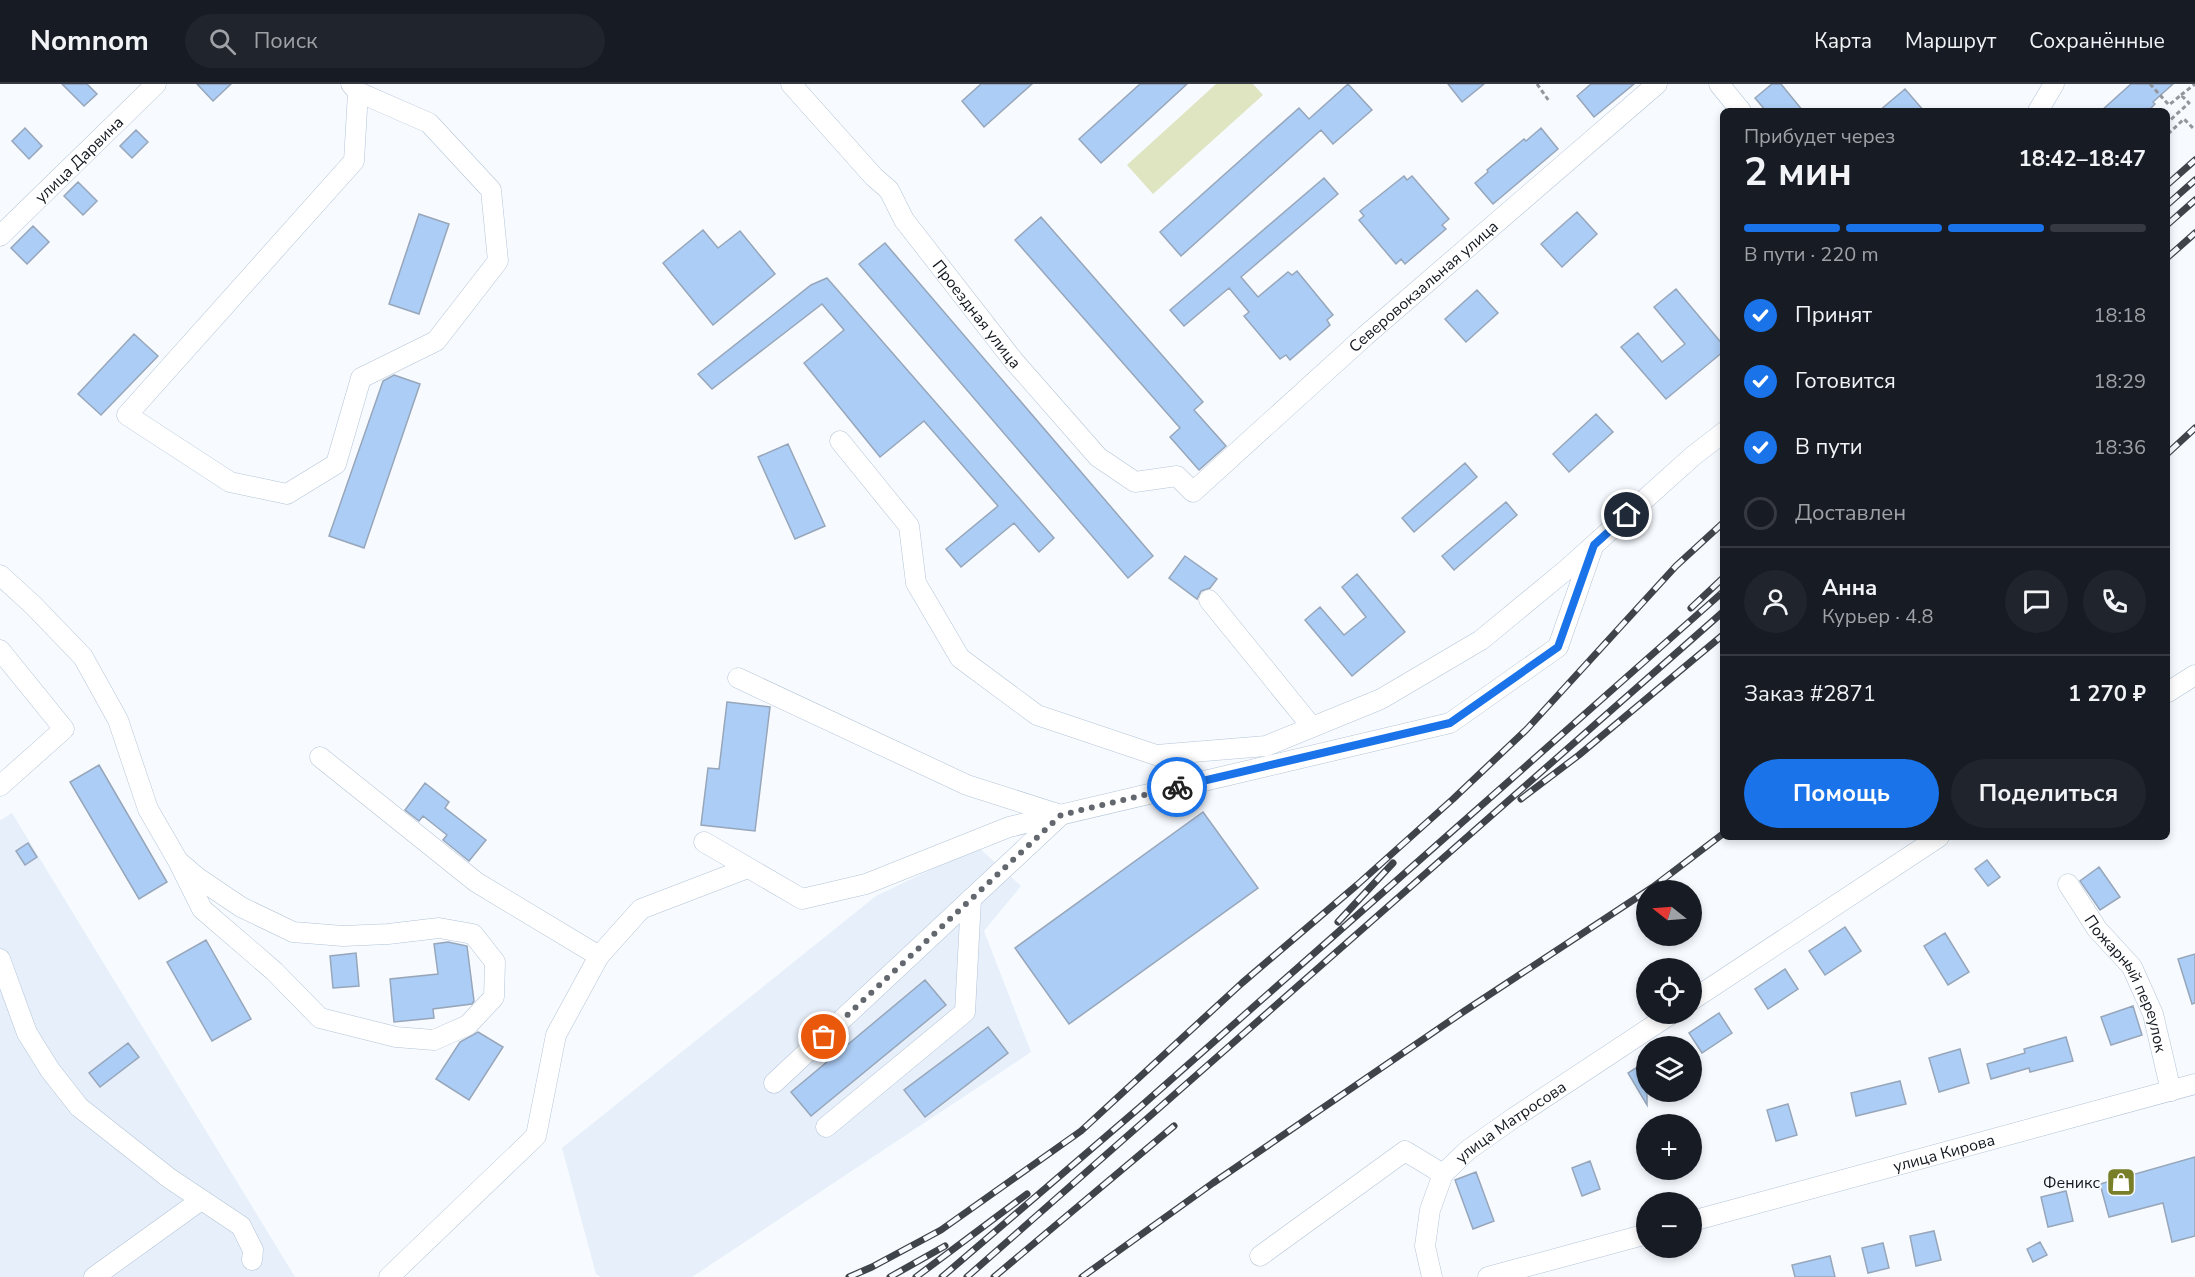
<!DOCTYPE html>
<html lang="ru">
<meta charset="utf-8">
<style>
:root{--surface:#171b24;--page:#20242c;--text:#f1f3f6;--muted:#9ea1a6;--line:#363941;--accent:#1a73e8}
body{margin:0;font-family:"Nunito Sans",sans-serif;background:var(--page);color:var(--text);height:100vh;display:flex;flex-direction:column;font-size:22px;white-space:nowrap}
*{box-sizing:border-box;margin:0}
p{font-size:20px;color:var(--muted)}
.icon{flex:none;width:33px;height:33px;fill:none;stroke:currentColor;stroke-width:2;stroke-linecap:round;stroke-linejoin:round}
.map{position:relative;flex:1;overflow:hidden}
.panel{position:absolute;left:1720px;top:24px;width:450px;height:732px;display:flex;flex-direction:column;background:var(--surface);border-radius:9px;box-shadow:0 3px 9px #0003}
.panel>*{flex:none}
.needle{width:39px;rotate:287deg}
.controls{position:absolute;left:1636px;top:796px;display:grid;gap:12px}
.controls a{display:grid;place-items:center;width:66px;height:66px;border-radius:50%;background:var(--surface);box-shadow:0 3px 9px #0003;font-size:30px}
.pin{position:absolute;display:grid;place-items:center;width:51px;height:51px;color:#fff;margin:-26px;border:3px solid #fff;border-radius:50%;box-shadow:0 2px 6px #0007}
.courier{position:absolute;display:grid;place-items:center;width:60px;height:60px;margin:-30px;border:4px solid #1a73e8;border-radius:50%;background:#fff;color:#222;box-shadow:0 2px 8px #0007}
.overview em{font-style:normal;font-weight:700}
.overview div{display:flex;flex-direction:column-reverse}
.overview{display:flex;align-items:center;justify-content:space-between;height:102px;padding:0 24px}
h1{font-size:39px;font-weight:700;line-height:45px}
.bar{display:grid;grid-template-columns:repeat(4,1fr);gap:9px 6px;align-content:center;height:72px;padding:0 24px}
.bar i{height:8px;border-radius:4px;background:var(--line)}
.bar .on{background:var(--accent)}
.bar p{grid-column:span 4}
.line{display:flex;align-items:center;gap:15px;padding:0 24px;border-top:2px solid var(--line)}
.line div{flex:1}
.round{display:grid;place-items:center;flex:none;width:63px;height:63px;border-radius:32px;background:var(--page)}
ol{padding:0 24px;list-style:none}
li{display:flex;align-items:center;gap:18px;height:66px}
li p{margin-inline-start:auto}
li .icon{padding:6px;border-radius:50%;background:var(--accent);color:#fff;stroke-width:4}
li:last-child{color:var(--muted)}
li i{width:33px;height:33px;border:3px solid var(--line);border-radius:50%}
.action{display:flex;gap:12px;margin-top:auto;padding:12px 24px}
.action a{flex:1;height:69px;border-radius:36px;background:var(--accent);color:#fff;font-size:24px;font-weight:700;line-height:69px;text-align:center}
.action a+a{background:var(--page);color:var(--text)}
header{display:flex;align-items:center;gap:36px;box-sizing:border-box;height:84px;padding:0 30px;background:var(--surface);border-bottom:2px solid var(--line)}
header strong{font-size:28px}
nav{display:flex;gap:33px;margin-inline-start:auto;font-size:21px}
.search{width:420px;height:54px;background:var(--page);display:flex;align-items:center;gap:15px;box-sizing:border-box;padding:0 21px;border-radius:33px;color:var(--muted);font-size:22px}
.map>svg:first-child{display:block}
.built{fill:#e6effa}
.green{fill:#dfe4c1}
.building{fill:#accdf5;stroke:#97a6ba;stroke-width:1.5}
.lines{fill:none;stroke-linecap:round;stroke-linejoin:round}
.minor-casing{stroke:#b4c4d8;stroke-width:21}
.path{stroke:#93979d;stroke-width:3;stroke-dasharray:4.5 3;stroke-linecap:butt}
.minor{stroke:#fff;stroke-width:20}
.rail-casing{stroke:#3f444b;stroke-width:7}
.rail{stroke:#f7fbff;stroke-width:4.5;stroke-dasharray:14;stroke-linecap:butt}
.done{stroke:#63676e;stroke-width:6;stroke-dasharray:0 10.8}
.route{stroke:#1a73e8;stroke-width:8}
.labels{text-anchor:middle;stroke-width:4.5;stroke-linejoin:round;paint-order:stroke}
.street-label{font-size:16px;fill:#131820;stroke:#f7fbff}
.poi-label{font-size:16px;fill:#131820;stroke:#f7fbff;text-anchor:end}
</style>
<header>
<strong>Nomnom</strong>
<div class="search"><svg class="icon" aria-label="search" viewBox="0 0 24 24"><circle cx="10" cy="10" r="6"/><path d="M15 15l6 6"/></svg>Поиск</div>
<nav><a>Карта</a><a>Маршрут</a><a>Сохранённые</a></nav>
</header>
<div class="map">
<svg width="2195" height="1193" viewBox="0 0 2195 1193">
<rect width="100%" height="100%" fill="#f7fbff"/>
<path class="built" d="M12,729L295,1193H0V735L1,736Z
M978,763L1021,802L984,847L1031,968L692,1193H601L596,1190L562,1064L876,812Z"/>
<path class="green" d="M1216,0H1253L1263,11L1153,110L1127,81Z"/>
<path class="building" d="M62,0H87L97,10L84,22Z
M197,0H231L213,17Z
M981,0H1032L984,43L962,17Z
M1140,0H1187L1101,79L1079,55Z
M1348,0L1372,26L1333,60L1321,46L1181,172L1160,148L1299,24L1309,35Z
M1448,0H1484L1462,18Z
M1591,0H1634L1594,33L1577,12Z
M1772,0H1781L1803,27H1766L1755,14Z
M2131,0H2173L2153,18L2155,20L2148,27H2101Z
M1905,5L1924,27H1879Z
M25,44L42,62L29,75L12,57Z
M1541,44L1558,65L1493,120L1475,99L1488,88L1487,86L1524,55L1526,57Z
M136,46L148,58L132,74L120,62Z
M1404,92L1407,96L1412,92L1449,135L1442,141L1446,145L1405,180L1401,175L1396,180L1359,136L1364,132L1360,127Z
M1324,94L1338,110L1241,193L1258,213L1288,188L1292,191L1297,187L1333,231L1327,236L1330,241L1290,276L1286,271L1280,275L1244,232L1249,228L1229,204L1184,242L1170,226Z
M78,98L97,117L83,131L64,112Z
M1577,128L1597,150L1562,183L1541,160Z
M419,130L449,140L419,230L389,220Z
M1041,133L1203,318L1194,326L1226,362L1199,386L1170,353L1180,344L1015,156Z
M33,142L49,158L27,180L11,164Z
M703,146L718,164L740,147L775,190L713,241L663,179Z
M885,159L1153,472L1128,494L859,180Z
M827,194L1054,454L1039,468L1014,439L961,483L946,465L998,422L924,337L880,373L804,279L844,246L822,220L712,305L698,290L811,201Z
M1676,205L1724,262V267L1666,315L1621,263L1638,249L1662,278L1685,260L1654,223Z
M1477,206L1498,229L1466,258L1445,235Z
M134,250L158,272L101,331L78,310Z
M394,291L420,300L364,464L329,452L383,297Z
M1596,330L1613,348L1569,388L1553,370Z
M788,360L825,442L795,455L758,373Z
M1465,379L1477,393L1414,448L1402,434Z
M1506,418L1517,431L1454,486L1442,472Z
M1185,472L1217,495L1210,504L1201,507L1197,515L1169,494Z
M1357,490L1405,548L1352,592L1305,536L1320,523L1344,551L1366,533L1342,503Z
M727,618L770,623L755,747L701,741L708,684L719,685Z
M99,681L167,798L139,815L70,698Z
M425,699L449,718L445,724L486,756L469,777L443,756L447,751L423,732L419,737L405,726Z
M1203,728L1258,804L1069,940L1015,864Z
M28,759L37,773L25,781L16,767Z
M1987,776L2000,793L1988,802L1975,785Z
M2099,783L2120,813L2100,826L2080,797Z
M1845,843L1861,867L1825,891L1809,867Z
M1945,849L1969,888L1948,901L1924,862Z
M206,856L251,935L212,957L167,878Z
M448,858L467,862L474,917L472,920L433,925L434,934L394,938L390,895L438,890L434,860Z
M356,869L359,902L333,904L330,872Z
M2195,870V919L2192,920L2178,875Z
M1785,885L1798,905L1768,925L1755,905Z
M925,896L946,921L811,1032L791,1008Z
M2133,922L2142,951L2111,961L2101,933Z
M1719,929L1732,949L1702,969L1689,949Z
M988,943L1008,969L925,1033L904,1006Z
M478,948L503,963L469,1016L436,995L460,958Z
M2066,953L2073,977L2030,988L2029,984L1991,995L1987,980L2025,969L2024,965Z
M128,959L139,973L100,1003L89,989Z
M1960,965L1969,999L1939,1008L1929,974Z
M1642,980L1647,988V1021L1628,989Z
M1900,997L1906,1020L1856,1032L1851,1009Z
M1788,1020L1797,1051L1776,1057L1767,1026Z
M2195,1073V1152L2172,1158L2163,1119L2109,1133L2100,1100Z
M1590,1077L1600,1105L1582,1112L1572,1084Z
M1476,1088L1494,1137L1473,1145L1455,1096Z
M2066,1107L2073,1137L2048,1143L2041,1113Z
M1934,1147L1941,1176L1916,1182L1910,1152Z
M2040,1158L2047,1171L2033,1178L2027,1165Z
M1883,1159L1889,1184L1868,1189L1862,1164Z
M1830,1172L1835,1193H1795L1792,1181Z"/>
<g class="lines">
<g class="minor-casing">
<g id="minor">
<path d="M351,0L358,8L429,39L491,106L498,177L436,257L361,294L336,380L287,410L230,398L127,331L354,77L358,8"/>
<path id="s1" d="M791,0L874,93L889,106L904,136L1013,276L1098,373L1135,398L1177,392L1193,408L1365,252L1657,0"/>
<path d="M1719,0L1741,27"/>
<path d="M2038,27L2054,0"/>
<path id="s2" d="M0,152L156,0"/>
<path d="M840,357L909,442L916,499L960,574L1037,631L1156,671L1266,662L1381,615L1481,556L1566,486L1693,372L1724,348"/>
<path d="M0,491L34,522L83,573L118,636L148,725L178,777L202,825L274,887L320,934L396,953L434,956L468,941L494,913L495,878L473,850L439,844L388,850L343,852L293,848L241,823L198,794L178,777"/>
<path d="M1209,516L1312,643"/>
<path d="M0,566L64,645L0,702"/>
<path d="M738,594L967,701L1061,731L774,999"/>
<path d="M2168,608L2195,591"/>
<path d="M320,673L476,798L599,872L641,825L748,784"/>
<path d="M704,758L802,815L866,800L1009,743L1450,639L1558,563L1593,463"/>
<path id="s3" d="M2068,800L2097,845L2132,883L2153,930L2171,1007"/>
<path d="M0,875L27,949L50,986L79,1023L169,1094L241,1142L253,1166L252,1176"/>
<path d="M1692,916L1939,753"/>
<path d="M826,1043L965,928L971,815"/>
<path id="s4" d="M1692,1137L2195,1000"/>
<path d="M1260,1172L1405,1067L1443,1090"/>
<path d="M94,1193L201,1116"/>
<path d="M389,1193L536,1052L556,951L599,872"/>
<path id="s5" d="M1432,1193L1425,1162L1430,1126L1443,1090L1468,1066L1515,1033L1671,930"/>
<path d="M1488,1193L1647,1150"/>
</g>
</g>
<path class="path" d="M1537,0L1549,17
M2150,0L2169,21L2181,11L2189,19L2168,38
M2181,11L2195,0
M2168,50L2184,35L2195,46"/>
<use href="#minor" class="minor"/>
<g class="rail-casing">
<path id="rail" d="M2168,100L2195,76
M2168,120L2195,96
M2168,140L2195,116
M2168,173L2195,149
M2168,369L2195,344
M1691,524L1724,493
M1521,715L1579,671L1724,550
M1338,838L1393,779
M849,1193L872,1183L941,1146L1081,1047L1242,899L1357,801L1453,715L1527,645L1676,482L1724,438
M890,1193L945,1162
M916,1193L1027,1110
M942,1193L1139,1024L1724,507
M967,1193L1724,527
M994,1193L1174,1042
M1082,1193L1213,1099L1463,928L1653,803L1724,749"/>
</g>
<use href="#rail" class="rail"/>
</g>
<g class="lines">
<path class="done" d="M824,953L1061,731L1177,703"/>
<path class="route" d="M1177,703L1450,639L1558,563L1594,461L1627,431"/>
</g>
<defs>
<g id="shop-square" transform="scale(1.5)"><rect x="-9" y="-9" width="18" height="18" rx="4" fill="#797f29" stroke="#f7fbff"/><path d="M-5-2.5h2.3a2.7 3.5 0 0 1 5.4 0H5L5.5 6h-11ZM-1.5-2.5h3a1.5 2.3 0 0 0-3 0Z" fill="#fff"/></g>
</defs>
<g fill-rule="evenodd">
<use href="#shop-square" x="2121" y="1098"/>
</g>
<g class="labels">
<g class="street-label">
<text dy="6" stroke="none"><textPath href="#s2" startOffset="110">улица Дарвина</textPath></text>
<text dy="6" stroke="none"><textPath href="#s1" startOffset="903">Северовокзальная улица</textPath></text>
<text dy="6" stroke="none"><textPath href="#s1" startOffset="297">Проездная улица</textPath></text>
<text dy="6" stroke="none"><textPath href="#s3" startOffset="117">Пожарный переулок</textPath></text>
<text dy="6" stroke="none"><textPath href="#s5" startOffset="192">улица Матросова</textPath></text>
<text dy="6" stroke="none"><textPath href="#s4" startOffset="261">улица Кирова</textPath></text>
</g>
<g class="poi-label">
<text x="2100" y="1104">Феникс</text>
</g>
</g>
</svg>
<div class="controls">
<a><svg class="needle" viewBox="-14 -14 28 28"><path d="M0-13l5 13h-10z" fill="#e53935"/><path d="M0 13l5-13h-10z" fill="#9ea1a6"/></svg></a>
<a><svg class="icon" aria-label="locate" viewBox="0 0 24 24"><circle cx="12" cy="12" r="6"/><path d="M12 2v4M12 18v4M2 12h4M18 12h4"/></svg></a>
<a><svg class="icon" aria-label="layers" viewBox="0 0 24 24"><path d="M12 4l9 5-9 5-9-5zM3 14l9 5 9-5"/></svg></a>
<a>+</a>
<a>−</a>
</div>
<div class="pin" style="left:824px;top:953px;background:#ea580c"><svg class="icon" aria-label="bag" viewBox="0 0 24 24"><path d="M5 8h14l-1 12H6zM9 8a3 3 0 0 1 6 0"/></svg></div>
<div class="pin" style="left:1627px;top:431px;background:#1f2937"><svg class="icon" aria-label="home" viewBox="0 0 24 24"><path d="M3 11l9-7 9 7M6 9v11h12V9"/></svg></div>
<div class="courier" style="left:1177px;top:703px"><svg class="icon" aria-label="bike" viewBox="0 0 24 24"><circle cx="6" cy="16" r="4"/><circle cx="18" cy="16" r="4"/><path d="M6 16l4-8h5l3 8M10 8l3 8H6M13 5h3"/></svg></div>
<section class="panel">
<div class="overview"><div><h1>2 мин</h1><p>Прибудет через</p></div><em>18:42–18:47</em></div>
<div class="bar"><i class="on"></i><i class="on"></i><i class="on"></i><i></i><p>В пути · 220 m</p></div>
<ol>
<li><svg class="icon" aria-label="check" viewBox="0 0 24 24"><path d="M5 12l5 5 9-10"/></svg>Принят<p>18:18</p></li>
<li><svg class="icon" aria-label="check" viewBox="0 0 24 24"><path d="M5 12l5 5 9-10"/></svg>Готовится<p>18:29</p></li>
<li><svg class="icon" aria-label="check" viewBox="0 0 24 24"><path d="M5 12l5 5 9-10"/></svg>В пути<p>18:36</p></li>
<li><i></i>Доставлен</li>
</ol>
<div class="line" style="height:108px"><a class="round"><svg class="icon" aria-label="person" viewBox="0 0 24 24"><circle cx="12" cy="8" r="4"/><path d="M4 21q1-7 8-7t8 7"/></svg></a><div><b>Анна</b><p>Курьер · 4.8</p></div><a class="round"><svg class="icon" aria-label="chat" viewBox="0 0 24 24"><path d="M4 5h16v11H9l-5 4z"/></svg></a><a class="round"><svg class="icon" aria-label="phone" viewBox="0 0 24 24"><path d="M5 4h4l2 5-3 2q2 4 5 5l2-3 5 2v4C11 20 4 13 5 4z"/></svg></a></div>
<div class="line" style="height:78px"><div>Заказ #2871</div><b>1 270 ₽</b></div>
<div class="action"><a>Помощь</a><a>Поделиться</a></div>
</section>
</div>
